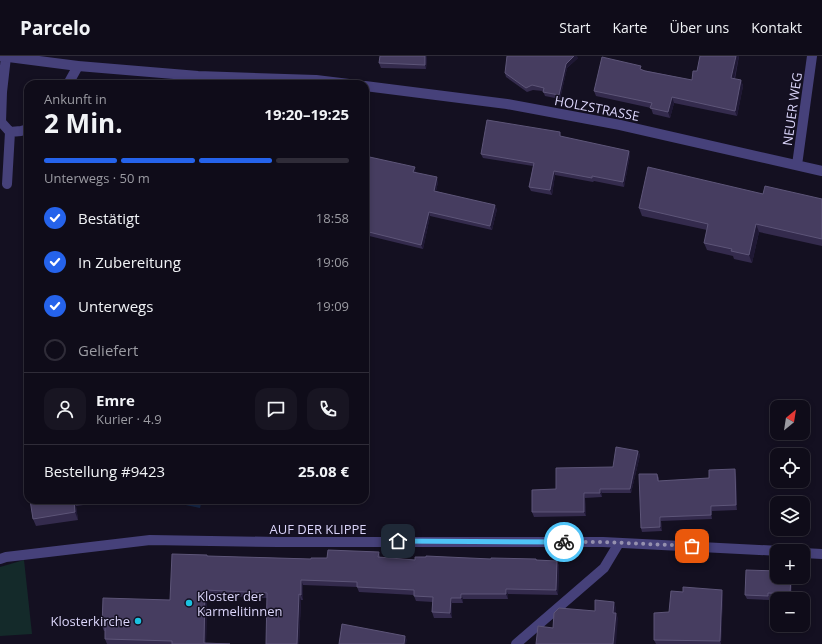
<!DOCTYPE html>
<html lang="de">
<meta charset="utf-8">
<style>
:root{--surface:#0f0c19;--page:#181522;--text:#f1f3f6;--muted:#9b9ba2;--line:#2f2c38;--accent:#2563eb}
body{margin:0;font-family:"Open Sans",sans-serif;background:var(--page);color:var(--text);height:100vh;display:flex;flex-direction:column;font-size:15px;white-space:nowrap}
*{box-sizing:border-box;margin:0}
p{font-size:13px;color:var(--muted)}
.icon{flex:none;width:22px;height:22px;fill:none;stroke:currentColor;stroke-width:2;stroke-linecap:round;stroke-linejoin:round}
.map{position:relative;flex:1;overflow:hidden}
.details{position:absolute;left:24px;top:24px;width:345px;height:424px;display:flex;flex-direction:column;background:var(--surface);border-radius:12px;box-shadow:0 2px 6px #0003,0 0 0 1px var(--line)}
.details>*{flex:none}
.needle{width:26px;rotate:30deg}
.fabs{position:absolute;left:770px;top:344px;display:grid;gap:8px}
.fabs a{display:grid;place-items:center;width:40px;height:40px;border-radius:8px;background:var(--surface);box-shadow:0 2px 6px #0003,0 0 0 1px var(--line);font-size:20px}
.pin{position:absolute;display:grid;place-items:center;width:34px;height:34px;color:#fff;margin:-17px;border-radius:8px;box-shadow:0 2px 6px #0006}
.courier{position:absolute;display:grid;place-items:center;width:40px;height:40px;margin:-20px;border:3px solid #4fc3f7;border-radius:50%;background:#fff;color:#222;box-shadow:0 1px 5px #0007}
.head em{font-style:normal;font-weight:700}
.head div{display:flex;flex-direction:column-reverse}
.head{display:flex;align-items:center;justify-content:space-between;height:68px;padding:0 20px}
h1{font-size:26px;font-weight:700;line-height:30px}
.bar{display:grid;grid-template-columns:repeat(4,1fr);gap:6px 4px;align-content:center;height:48px;padding:0 20px}
.bar i{height:5px;border-radius:3px;background:var(--line)}
.bar .on{background:var(--accent)}
.bar p{grid-column:span 4}
.line{display:flex;align-items:center;gap:10px;padding:0 20px;border-top:1px solid var(--line)}
.line div{flex:1}
.round{display:grid;place-items:center;flex:none;width:42px;height:42px;border-radius:12px;background:var(--page)}
ol{padding:0 20px;list-style:none}
li{display:flex;align-items:center;gap:12px;height:44px}
li p{margin-inline-start:auto}
li .icon{padding:4px;border-radius:50%;background:var(--accent);color:#fff;stroke-width:4}
li:last-child{color:var(--muted)}
li i{width:22px;height:22px;border:2px solid var(--line);border-radius:50%}
header{display:flex;align-items:center;gap:24px;box-sizing:border-box;height:56px;padding:0 20px;background:var(--surface);border-bottom:1px solid var(--line)}
header strong{font-size:19px}
nav{display:flex;gap:22px;margin-inline-start:auto;font-size:14px}
.map>svg:first-child{display:block}
.green{fill:#142a2a}
.water{fill:#152646}
.lines{fill:none;stroke-linecap:round;stroke-linejoin:round}
.service{stroke:#46417a;stroke-width:10}
.minor{stroke:#46417a;stroke-width:10}
.wall{fill:#342b4d}
.shaded-wall{fill:#1f1834}
.building{fill:#463d60;stroke:#5d5578}
.done{stroke:#9590ae;stroke-width:4;stroke-dasharray:0 7.2}
.route{stroke:#4fc3f7;stroke-width:5}
.poi-dot{fill:#1bc2e0;stroke:#141021;stroke-width:1.5}
.labels{text-anchor:middle;stroke-width:3;stroke-linejoin:round;paint-order:stroke}
.street-label{font-size:13px;fill:#dbd5fa;stroke:#141021}
.poi-label{font-size:13px;fill:#dbd5fa;stroke:#141021;text-anchor:start}
</style>
<header>
<strong>Parcelo</strong>
<nav><a>Start</a><a>Karte</a><a>Über uns</a><a>Kontakt</a></nav>
</header>
<div class="map">
<svg width="822" height="588" viewBox="0 0 822 588">
<rect width="100%" height="100%" fill="#141021"/>
<path class="green" d="M24,504L32,578L0,580V511Z"/>
<path class="water" d="M182,444H202L200,452L181,448Z"/>
<g class="lines">
<path class="service" d="M6,1L2,36L1,66L10,76L21,75L28,73
M68,28L78,10
M7,128L10,76
M516,588L604,512L619,487"/>
<path class="minor" d="M0,0L78,10L198,20L316,24L349,28
M365,30L507,48L620,69L822,115
M797,109L812,0
M803,497L822,498
M0,503L6,501L150,484L278,486H603L780,495"/>
</g>
<path class="wall" d="M380,0H427L426,13L381,12L379,7Z
M700,0H739L735,23L741,24L743,30L737,60L674,47L670,62L653,58L651,52L596,40L594,35L643,14L692,24L697,15Z
M578,2L567,12L560,43L545,40L543,35L533,34L527,36L506,21L505,17Z
M562,81L629,95L630,99L624,131L594,125L593,126L555,119L552,139L531,135L529,131L533,110L483,102L481,98Z
M365,100L416,116V117L438,126L436,135L497,153L492,174L430,160L423,193L365,179Z
M763,138L822,143V190L759,176L752,207L734,203L733,200L707,194L704,187L707,174L642,160L639,152Z
M638,395L640,399L631,437H602V441L585,442L586,460L534,461L532,456L556,433L613,411Z
M736,417L737,454L712,455V463L661,465L662,475L642,476L641,472L657,418L659,422V425L709,422Z
M30,444H119L76,450L78,464L36,470L33,463Z
M379,496L380,501L415,504L536,503L537,504L557,505L559,510L558,539L508,538V543H463V547H452V562H434L432,556L433,546L416,545L414,540V539L359,536L357,531L303,529V544H301L299,588H266L267,542L207,539L206,587L230,588H107L105,583V575H104L102,570L170,544L207,499V500L311,503L327,502Z
M792,521L791,542L770,541V544L747,543L745,539Z
M723,538L721,588H656L654,584L669,556Z"/>
<path class="shaded-wall" d="M425,0H427L426,13L425,9Z
M574,0H577L578,2L567,12L560,43L559,39L566,8Z
M736,0H739L733,28L731,22Z
M741,24L743,30L737,60L735,55Z
M672,41L674,47L670,62L668,56Z
M629,95L630,99L624,131L623,126Z
M415,111L416,116L415,120L413,116Z
M554,115L555,119L552,139L550,134Z
M437,121L438,126L435,139L434,135Z
M495,149L497,153L492,174L490,170Z
M429,156L430,160L423,193L421,189Z
M756,168L759,176L752,207L749,199Z
M638,395L640,399L631,437L630,433Z
M735,413L736,417L737,454L736,449Z
M600,433L602,437V441L600,437Z
M584,437L585,442L586,460L584,456Z
M74,444L76,450L78,464L75,456Z
M711,450L712,455V463L711,459Z
M660,461L661,465L662,475L660,471Z
M557,505L559,510L558,539L556,534Z
M791,521H792L791,542L790,538Z
M301,524L303,529V544L301,539Z
M506,533L508,538V543L506,538Z
M205,534L207,539L206,588H204Z
M722,534L723,538L721,588L720,585Z
M299,538L301,544L299,588H297Z
M461,538L463,543V547L461,542Z
M451,542L452,547V562L450,557Z
M614,546L616,552L615,562L613,557Z
M616,557L618,562L616,588H613Z
M405,580L407,584L406,588H404Z"/>
<path class="building" d="M380,0H425V9L379,7Z
M507,0H574L566,8L559,39L543,36L544,32L532,29L526,32L505,17Z
M700,0H736L731,22L741,24L735,55L672,41L668,56L650,52L652,47L594,35L602,1L641,10L640,13L645,15L692,24L693,15H697Z
M487,64L560,76V80L629,95L623,126L592,120V122L554,115L550,134L529,131L534,107L481,98Z
M365,100L415,111L413,116L437,121L434,135L495,149L490,170L429,156L421,189L365,175Z
M648,111L763,138L765,130L822,143V183L756,168L749,199L731,195L732,193L704,187L708,168L639,152Z
M616,391L638,395L630,433H600V437H584V456H532V434L556,433V412L613,411Z
M735,413L736,449L711,450V459L660,461V471L641,472L639,418H657L658,425L709,422V414Z
M30,444H74L75,456L33,463Z
M328,494L379,496L378,501L415,504V501H426V500L491,503V502L536,503V504L557,505L556,534L506,533V538H461V542H451L450,557L432,556L433,541L414,540V534L357,531V526L301,524V539L299,538L297,588H266L267,537L205,534L204,587L230,588H172V585L105,583V570H102L103,542L170,544L172,498L207,499V500L311,503V502H327Z
M746,514L777,515V521H791L790,538L768,537V540L745,539Z
M683,531L722,534L720,585L654,584V557L669,556L671,535L683,536Z
M595,544L614,546L613,557H616L613,588H536L538,570L553,572L554,557L559,552L595,555Z
M342,568L405,580L404,588H339Z"/>
<g class="lines">
<path class="done" d="M564,486H603L692,490"/>
<path class="route" d="M398,485L564,486"/>
</g>
<g class="poi-dot">
<circle cx="189" cy="547" r="4"/>
<circle cx="138" cy="565" r="4"/>
</g>
<g class="labels">
<g class="street-label">
<text transform="translate(597 52) rotate(11)" y="5">HOLZSTRASSE</text>
<text transform="translate(792 53) rotate(-82)" y="5">NEUER WEG</text>
<text x="318" y="478">AUF DER KLIPPE</text>
</g>
<g class="poi-label">
<text x="197" y="545">Kloster der<tspan x="197" dy="15">Karmelitinnen</tspan></text>
<text x="130" y="570" text-anchor="end">Klosterkirche</text>
</g>
</g>
</svg>
<div class="fabs">
<a><svg class="needle" viewBox="-14 -14 28 28"><path d="M0-13l5 13h-10z" fill="#e53935"/><path d="M0 13l5-13h-10z" fill="#9b9ba2"/></svg></a>
<a><svg class="icon" aria-label="locate" viewBox="0 0 24 24"><circle cx="12" cy="12" r="6"/><path d="M12 2v4M12 18v4M2 12h4M18 12h4"/></svg></a>
<a><svg class="icon" aria-label="layers" viewBox="0 0 24 24"><path d="M12 4l9 5-9 5-9-5zM3 14l9 5 9-5"/></svg></a>
<a>+</a>
<a>−</a>
</div>
<div class="pin" style="left:692px;top:490px;background:#ea580c"><svg class="icon" aria-label="bag" viewBox="0 0 24 24"><path d="M5 8h14l-1 12H6zM9 8a3 3 0 0 1 6 0"/></svg></div>
<div class="pin" style="left:398px;top:485px;background:#1f2937"><svg class="icon" aria-label="home" viewBox="0 0 24 24"><path d="M3 11l9-7 9 7M6 9v11h12V9"/></svg></div>
<div class="courier" style="left:564px;top:486px"><svg class="icon" aria-label="bike" viewBox="0 0 24 24"><circle cx="6" cy="16" r="4"/><circle cx="18" cy="16" r="4"/><path d="M6 16l4-8h5l3 8M10 8l3 8H6M13 5h3"/></svg></div>
<section class="details">
<div class="head"><div><h1>2 Min.</h1><p>Ankunft in</p></div><em>19:20–19:25</em></div>
<div class="bar"><i class="on"></i><i class="on"></i><i class="on"></i><i></i><p>Unterwegs · 50 m</p></div>
<ol>
<li><svg class="icon" aria-label="check" viewBox="0 0 24 24"><path d="M5 12l5 5 9-10"/></svg>Bestätigt<p>18:58</p></li>
<li><svg class="icon" aria-label="check" viewBox="0 0 24 24"><path d="M5 12l5 5 9-10"/></svg>In Zubereitung<p>19:06</p></li>
<li><svg class="icon" aria-label="check" viewBox="0 0 24 24"><path d="M5 12l5 5 9-10"/></svg>Unterwegs<p>19:09</p></li>
<li><i></i>Geliefert</li>
</ol>
<div class="line" style="height:72px"><a class="round"><svg class="icon" aria-label="person" viewBox="0 0 24 24"><circle cx="12" cy="8" r="4"/><path d="M4 21q1-7 8-7t8 7"/></svg></a><div><b>Emre</b><p>Kurier · 4.9</p></div><a class="round"><svg class="icon" aria-label="chat" viewBox="0 0 24 24"><path d="M4 5h16v11H9l-5 4z"/></svg></a><a class="round"><svg class="icon" aria-label="phone" viewBox="0 0 24 24"><path d="M5 4h4l2 5-3 2q2 4 5 5l2-3 5 2v4C11 20 4 13 5 4z"/></svg></a></div>
<div class="line" style="height:52px"><div>Bestellung #9423</div><b>25.08 €</b></div>
</section>
</div>
